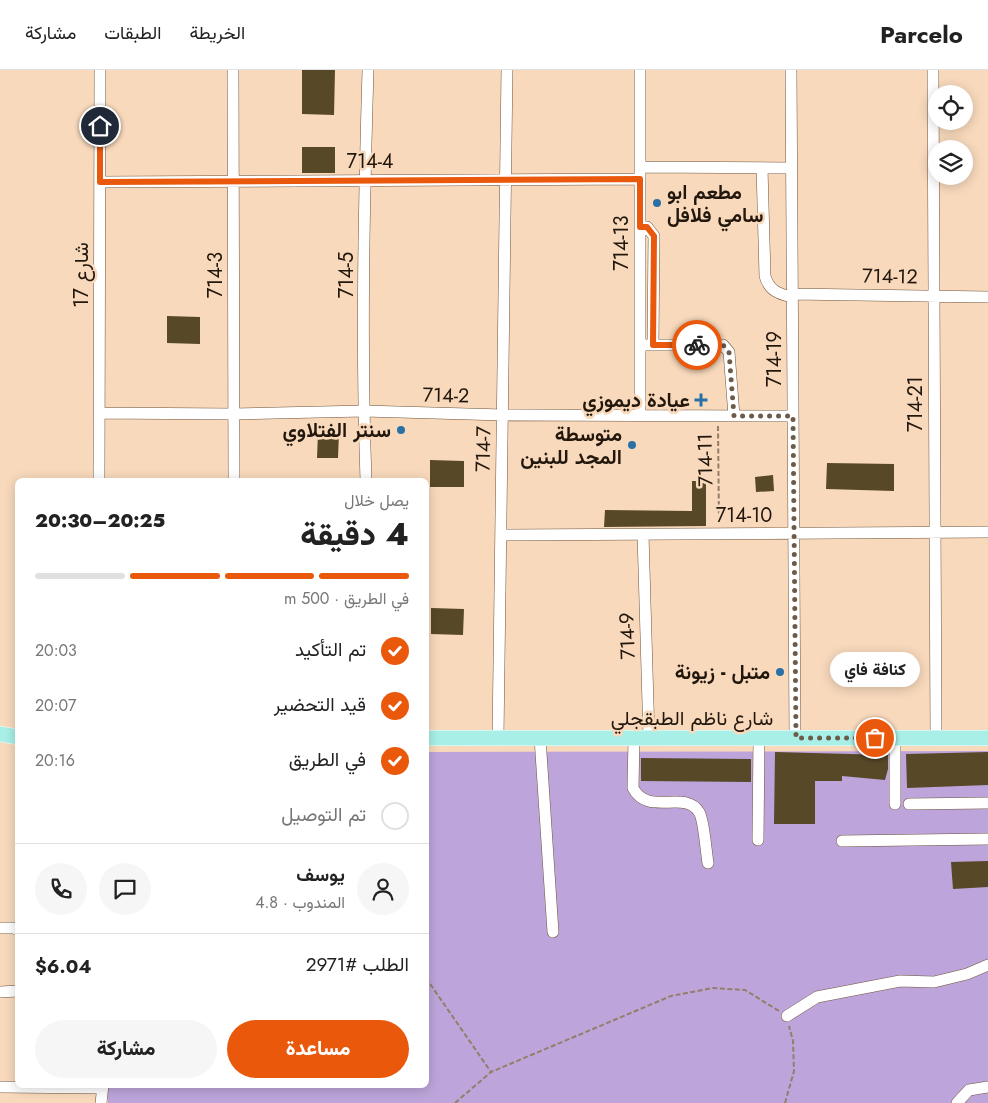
<!DOCTYPE html>
<html lang="ar">
<meta charset="utf-8">
<style>
:root{--surface:#fff;--page:#f6f6f6;--text:#222;--muted:#767676;--line:#e0e0e0;--accent:#ea580c}
body{margin:0;font-family:Jost,Vazirmatn,sans-serif;background:var(--page);color:var(--text);direction:rtl;height:100vh;display:flex;flex-direction:column;font-size:19px;white-space:nowrap}
*{box-sizing:border-box;margin:0}
p{font-size:16px;color:var(--muted)}
.icon{flex:none;width:28px;height:28px;fill:none;stroke:currentColor;stroke-width:2;stroke-linecap:round;stroke-linejoin:round}
.map{position:relative;flex:1;overflow:hidden;direction:ltr}
.details{position:absolute;left:15px;top:408px;width:414px;height:610px;display:flex;flex-direction:column;background:var(--surface);border-radius:8px;box-shadow:0 2px 12px #0003;direction:rtl}
.details>*{flex:none}
.buttons{position:absolute;left:928px;top:15px;display:grid;gap:10px}
.buttons a{display:grid;place-items:center;width:45px;height:45px;border-radius:50%;background:var(--surface);box-shadow:0 2px 12px #0003;font-size:25px}
.pin{position:absolute;display:grid;place-items:center;width:42px;height:42px;color:#fff;margin:-21px;border:2px solid #fff;border-radius:50%;box-shadow:0 1px 5px #0007}
.courier{position:absolute;display:grid;place-items:center;width:50px;height:50px;margin:-25px;border:4px solid #ea580c;border-radius:50%;background:#fff;color:#222;box-shadow:0 1px 6px #0007}
.bubble{position:absolute;height:35px;border-radius:18px;background:var(--surface);box-shadow:0 2px 12px #0003;font-size:16px;font-weight:800;line-height:35px;text-align:center;direction:rtl}
.headline em{font-style:normal;font-weight:800}
.headline div{display:flex;flex-direction:column-reverse}
.headline{display:flex;align-items:center;justify-content:space-between;height:85px;padding:0 20px}
h1{font-size:32px;font-weight:800;line-height:38px}
.bar{display:grid;grid-template-columns:repeat(4,1fr);gap:8px 5px;align-content:center;height:60px;padding:0 20px}
.bar i{height:6px;border-radius:4px;background:var(--line)}
.bar .current{background:var(--accent)}
.bar p{grid-column:span 4}
.line{display:flex;align-items:center;gap:12px;padding:0 20px;border-top:1px solid var(--line)}
.line div{flex:1}
.round{display:grid;place-items:center;flex:none;width:52px;height:52px;border-radius:26px;background:var(--page)}
ol{padding:0 20px;list-style:none}
li{display:flex;align-items:center;gap:15px;height:55px}
li p{margin-inline-start:auto}
li .icon{padding:5px;border-radius:50%;background:var(--accent);color:#fff;stroke-width:4}
li:last-child{color:var(--muted)}
li i{width:28px;height:28px;border:2px solid var(--line);border-radius:50%}
.action{display:flex;gap:10px;margin-top:auto;padding:10px 20px}
.action a{flex:1;height:58px;border-radius:30px;background:var(--accent);color:#fff;font-size:20px;font-weight:800;line-height:58px;text-align:center}
.action a+a{background:var(--page);color:var(--text)}
header{display:flex;align-items:center;gap:30px;box-sizing:border-box;height:70px;padding:0 25px;background:var(--surface);border-bottom:1px solid var(--line)}
header strong{font-size:24px}
nav{display:flex;gap:28px;margin-inline-start:auto;font-size:18px}
.map>svg:first-child{display:block}
.green{fill:#bda5db}
.building{fill:#574828}
.lines{fill:none;stroke-linecap:round;stroke-linejoin:round}
.minor-casing{stroke:#6f543b;stroke-width:12}
.major-casing{stroke:#fff;stroke-width:16}
.path{stroke:#937e69;stroke-width:2;stroke-dasharray:5 2.5;stroke-linecap:butt}
.minor{stroke:#fff;stroke-width:11}
.major{stroke:#a8f0e7;stroke-width:15}
.done{stroke:#6d5b4a;stroke-width:5;stroke-dasharray:0 9}
.route{stroke:#ea580c;stroke-width:6}
.poi-dot{fill:#2a70a4;stroke:#f8d9bc;stroke-width:2}
.labels{text-anchor:middle;stroke-width:5;stroke-linejoin:round;paint-order:stroke}
.street-label{font-size:20px;fill:#22170c;stroke:#f8d9bc}
.poi-label{font-size:20px;font-weight:bold;fill:#22170c;stroke:#f8d9bc;text-anchor:end}
</style>
<header>
<strong>Parcelo</strong>
<nav><a>الخريطة</a><a>الطبقات</a><a>مشاركة</a></nav>
</header>
<div class="map">
<svg width="988" height="1033" viewBox="0 0 988 1033">
<rect width="100%" height="100%" fill="#f8d9bc"/>
<path class="green" d="M988,681V1033H108L107,1015H426V682Z"/>
<path class="building" d="M302,0H335L334,45L302,44Z
M302,77H335V103H302Z
M167,246L200,247V274L167,273Z
M318,362H339L338,388H317Z
M430,390L464,391V417H430Z
M827,393L894,394V421L826,419Z
M773,405L774,421L756,422L755,407Z
M692,411H706V456L604,457L605,440L692,441Z
M431,538L464,539L463,565L431,564Z
M775,682L888,685V699L885,710L842,706V711H815V754H774Z
M988,682V715L907,718L906,684Z
M641,688L751,689V712L641,711Z
M988,791V817L953,819L951,792Z"/>
<g class="lines">
<g class="minor-casing">
<path id="minor" d="M233,0L234,410
M791,0L795,668
M933,0L936,668
M640,97L792,98
M762,98L765,206C769,221 779,224 792,227
M100,112L640,109
M640,157H647L654,166L653,275
M792,224L988,227
M640,275H723L729,282L734,346
M99,343L234,344L364,341L503,345L793,346
M640,345V0
M99,410L100,0
M366,410C361,273 364,137 368,0
M643,464L649,668
M501,465L988,462
M498,668L507,0
M540,668L553,862
M634,668L633,718C648,747 685,719 699,742C704,749 706,782 708,793
M895,734V668
M909,734L988,733
M758,770L759,668
M842,771L988,769
M0,858H14L18,860
M0,922L18,921
M787,946L817,927L900,911L934,912L967,904L988,895
M0,1017L102,1018
M101,1033L103,1015
M957,1033L969,1020L988,1017"/>
</g>
<g class="major-casing">
<path id="major" d="M0,664L18,667
M426,668H988"/>
</g>
<path class="path" d="M718,356L719,454
M426,908L491,1002
M455,1033L491,1002L671,926L713,918L745,920L779,941
M785,1033L794,1001L793,971L789,956"/>
<use href="#minor" class="minor"/>
<use href="#major" class="major"/>
</g>
<g class="lines">
<path class="done" d="M697,275H723L729,282L734,346H793L796,668H875"/>
<path class="route" d="M100,56V112L640,109V157H647L654,166L653,275H697"/>
</g>
<g class="poi-dot">
<circle cx="657" cy="133" r="5"/>
<path d="M698.5 322.5h5v5h5v5h-5v5h-5v-5h-5v-5h5z"/>
<circle cx="401" cy="360" r="5"/>
<circle cx="632" cy="375" r="5"/>
<circle cx="780" cy="602" r="5"/>
</g>
<g class="labels">
<g class="street-label">
<text x="370" y="98">714-4</text>
<text transform="translate(621 173) rotate(-90)" y="7">714-13</text>
<text transform="translate(81 205) rotate(-90)" y="7">شارع 17</text>
<text transform="translate(215 205) rotate(-90)" y="7">714-3</text>
<text transform="translate(346 205) rotate(-90)" y="7">714-5</text>
<text transform="translate(890 206) rotate(1)" y="7">714-12</text>
<text transform="translate(774 289) rotate(-90)" y="7">714-19</text>
<text transform="translate(446 325) rotate(1)" y="7">714-2</text>
<text transform="translate(915 334) rotate(-90)" y="7">714-21</text>
<text transform="translate(483 379) rotate(-89)" y="7">714-7</text>
<text transform="translate(705 390) rotate(-91)" y="7">714-11</text>
<text x="744" y="452">714-10</text>
<text transform="translate(627 566) rotate(-92)" y="7">714-9</text>
<text x="692" y="655">شارع ناظم الطبقجلي</text>
</g>
<g class="poi-label">
<text x="667" y="129" text-anchor="start">مطعم ابو<tspan x="667" dy="23">سامي فلافل</tspan></text>
<text x="690" y="337">عيادة ديموزي</text>
<text x="391" y="367">سنتر الفتلاوي</text>
<text x="622" y="371">متوسطة<tspan x="622" dy="23">المجد للبنين</tspan></text>
<text x="770" y="609">متبل - زيونة</text>
</g>
</g>
</svg>
<div class="buttons">
<a><svg class="icon" aria-label="locate" viewBox="0 0 24 24"><circle cx="12" cy="12" r="6"/><path d="M12 2v4M12 18v4M2 12h4M18 12h4"/></svg></a>
<a><svg class="icon" aria-label="layers" viewBox="0 0 24 24"><path d="M12 4l9 5-9 5-9-5zM3 14l9 5 9-5"/></svg></a>
</div>
<div class="pin" style="left:875px;top:668px;background:#ea580c"><svg class="icon" aria-label="bag" viewBox="0 0 24 24"><path d="M5 8h14l-1 12H6zM9 8a3 3 0 0 1 6 0"/></svg></div>
<div class="pin" style="left:100px;top:56px;background:#1f2937"><svg class="icon" aria-label="home" viewBox="0 0 24 24"><path d="M3 11l9-7 9 7M6 9v11h12V9"/></svg></div>
<div class="courier" style="left:697px;top:275px"><svg class="icon" aria-label="bike" viewBox="0 0 24 24"><circle cx="6" cy="16" r="4"/><circle cx="18" cy="16" r="4"/><path d="M6 16l4-8h5l3 8M10 8l3 8H6M13 5h3"/></svg></div>
<div class="bubble" style="left:830px;top:582px;width:90px">كنافة فاي</div>
<section class="details">
<div class="headline"><div><h1>4 دقيقة</h1><p>يصل خلال</p></div><em>20:25–20:30</em></div>
<div class="bar"><i class="current"></i><i class="current"></i><i class="current"></i><i></i><p>في الطريق · 500 m</p></div>
<ol>
<li><svg class="icon" aria-label="check" viewBox="0 0 24 24"><path d="M5 12l5 5 9-10"/></svg>تم التأكيد<p>20:03</p></li>
<li><svg class="icon" aria-label="check" viewBox="0 0 24 24"><path d="M5 12l5 5 9-10"/></svg>قيد التحضير<p>20:07</p></li>
<li><svg class="icon" aria-label="check" viewBox="0 0 24 24"><path d="M5 12l5 5 9-10"/></svg>في الطريق<p>20:16</p></li>
<li><i></i>تم التوصيل</li>
</ol>
<div class="line" style="height:90px"><a class="round"><svg class="icon" aria-label="person" viewBox="0 0 24 24"><circle cx="12" cy="8" r="4"/><path d="M4 21q1-7 8-7t8 7"/></svg></a><div><b>يوسف</b><p>المندوب · 4.8</p></div><a class="round"><svg class="icon" aria-label="chat" viewBox="0 0 24 24"><path d="M4 5h16v11H9l-5 4z"/></svg></a><a class="round"><svg class="icon" aria-label="phone" viewBox="0 0 24 24"><path d="M5 4h4l2 5-3 2q2 4 5 5l2-3 5 2v4C11 20 4 13 5 4z"/></svg></a></div>
<div class="line" style="height:65px"><div>الطلب #2971</div><b>$6.04</b></div>
<div class="action"><a>مساعدة</a><a>مشاركة</a></div>
</section>
</div>
